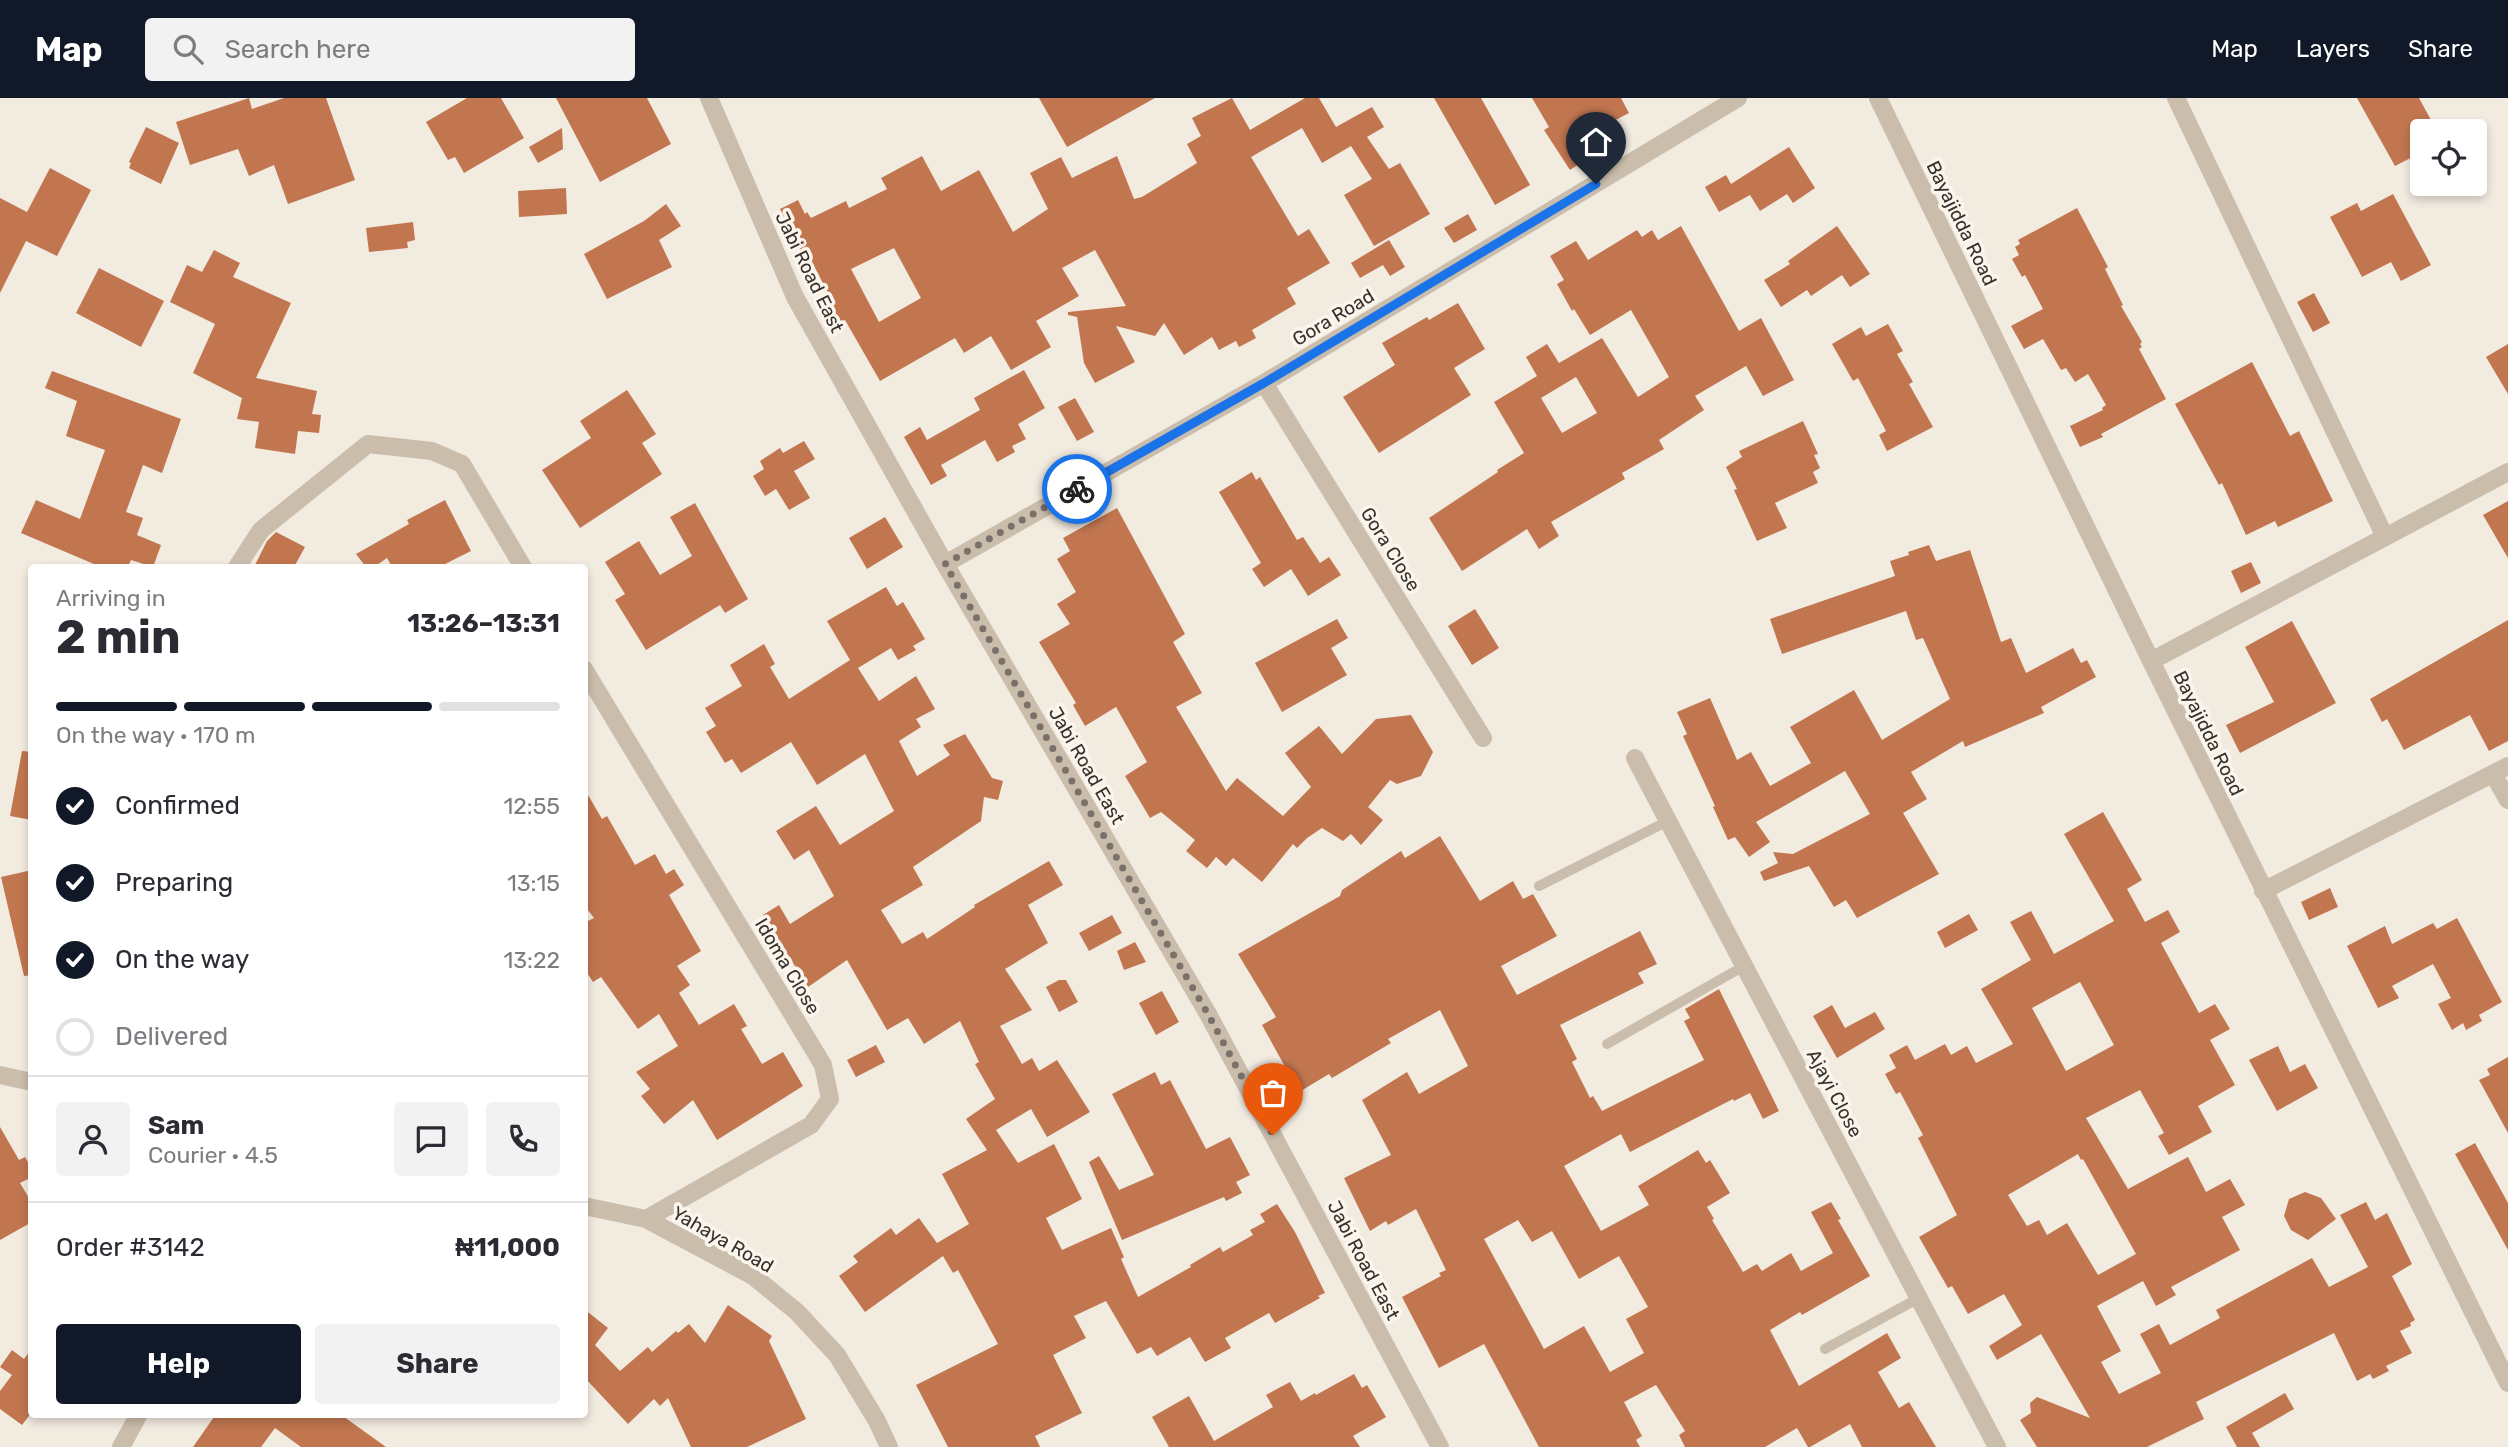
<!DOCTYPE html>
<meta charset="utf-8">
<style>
:root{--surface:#fff;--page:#f2f2f3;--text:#2b2b33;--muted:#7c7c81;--line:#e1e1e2;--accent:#111827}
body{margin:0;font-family:Rubik,sans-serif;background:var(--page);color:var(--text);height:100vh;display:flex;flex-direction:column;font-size:26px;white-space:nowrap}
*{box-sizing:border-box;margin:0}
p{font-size:23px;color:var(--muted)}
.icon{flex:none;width:38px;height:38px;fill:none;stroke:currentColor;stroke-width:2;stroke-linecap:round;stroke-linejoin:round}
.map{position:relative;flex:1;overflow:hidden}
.panel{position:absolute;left:28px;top:466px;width:560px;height:854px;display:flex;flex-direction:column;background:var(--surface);border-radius:7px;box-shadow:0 4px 10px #0003}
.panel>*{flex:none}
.fabs{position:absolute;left:2410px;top:21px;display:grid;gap:14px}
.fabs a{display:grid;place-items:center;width:77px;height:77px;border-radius:7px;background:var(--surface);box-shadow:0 4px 10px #0003;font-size:35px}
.pin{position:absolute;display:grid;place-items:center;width:60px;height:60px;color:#fff;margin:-72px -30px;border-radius:50% 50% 50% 0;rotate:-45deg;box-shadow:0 0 7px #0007}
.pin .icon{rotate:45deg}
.courier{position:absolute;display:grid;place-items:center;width:70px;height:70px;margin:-35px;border:5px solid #1a73e8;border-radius:50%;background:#fff;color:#222;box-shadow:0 2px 9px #0007}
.headline em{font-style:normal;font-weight:700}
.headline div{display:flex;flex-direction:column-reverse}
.headline{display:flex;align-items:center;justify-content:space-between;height:119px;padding:0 28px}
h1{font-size:46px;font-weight:700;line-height:52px}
.bar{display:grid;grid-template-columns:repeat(4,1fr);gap:10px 7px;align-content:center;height:84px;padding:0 28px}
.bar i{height:9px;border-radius:5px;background:var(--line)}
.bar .selected{background:var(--accent)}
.bar p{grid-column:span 4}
.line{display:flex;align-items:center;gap:18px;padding:0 28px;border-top:2px solid var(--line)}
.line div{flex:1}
.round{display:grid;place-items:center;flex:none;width:74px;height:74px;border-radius:7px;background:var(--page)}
ol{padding:0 28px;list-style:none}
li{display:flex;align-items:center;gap:21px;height:77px}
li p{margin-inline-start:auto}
li .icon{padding:7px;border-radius:50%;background:var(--accent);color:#fff;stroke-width:4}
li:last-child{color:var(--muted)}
li i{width:38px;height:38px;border:4px solid var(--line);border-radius:50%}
.primary-button{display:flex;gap:14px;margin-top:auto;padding:14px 28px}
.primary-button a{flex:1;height:80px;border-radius:7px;background:var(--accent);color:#fff;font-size:28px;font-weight:700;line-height:80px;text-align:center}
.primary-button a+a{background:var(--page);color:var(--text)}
header{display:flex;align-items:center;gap:42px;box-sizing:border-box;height:98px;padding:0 35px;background:var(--accent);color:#fff}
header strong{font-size:33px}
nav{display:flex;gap:38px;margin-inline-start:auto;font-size:24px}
.search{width:490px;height:63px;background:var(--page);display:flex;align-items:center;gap:18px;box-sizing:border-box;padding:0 24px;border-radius:7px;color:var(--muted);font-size:26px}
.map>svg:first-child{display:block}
.building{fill:#c17650;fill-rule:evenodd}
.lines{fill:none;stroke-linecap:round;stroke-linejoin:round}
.service{stroke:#cabdac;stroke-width:10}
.minor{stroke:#cabdac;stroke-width:18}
.tertiary{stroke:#cabdac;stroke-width:18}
.done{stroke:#7a716a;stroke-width:7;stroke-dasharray:0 12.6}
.route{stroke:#1a73e8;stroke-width:9}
.labels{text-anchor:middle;stroke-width:7;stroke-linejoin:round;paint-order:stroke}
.street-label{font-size:19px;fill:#39302b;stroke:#faf5ed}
</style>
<header>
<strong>Map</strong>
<div class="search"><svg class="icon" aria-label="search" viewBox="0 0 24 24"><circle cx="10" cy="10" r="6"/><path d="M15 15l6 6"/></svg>Search here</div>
<nav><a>Map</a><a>Layers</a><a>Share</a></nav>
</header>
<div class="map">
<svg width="2508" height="1349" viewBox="0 0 2508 1349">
<rect width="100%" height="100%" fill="#f2ebe0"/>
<path class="building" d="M249,0L252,11L284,0H326L355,82L288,106L274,67L249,78L238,51L190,67L176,24Z
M467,0H501L524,40L464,75L455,59L448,62L426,24Z
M556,0H647L671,46L600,84Z
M1039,0H1155L1067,49Z
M1232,0L1250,32L1305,0H1319L1336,29L1372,9L1384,29L1367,39L1389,71L1400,65L1430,116L1374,148L1344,97L1372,81L1351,48L1322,65L1302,30L1251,59L1298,138L1309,131L1330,165L1287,190L1296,206L1252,232L1256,240L1239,249L1236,243L1219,252L1212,239L1184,257L1164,225L1155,238L1116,228L1135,264L1095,285L1084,265L1077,219L1068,217V214L1126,208L1095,152L1062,170L1079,198L1036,223L1051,249L1011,272L991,238L964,255L955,240L880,283L845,222L837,227L828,210L834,207L805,150L801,153L780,111L798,102L805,116L807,114L811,120L846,103L849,110L887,91L881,80L922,58L941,93L979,72L1013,134L1048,111L1030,75L1061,59L1072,80L1117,58L1134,101L1142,99L1197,65L1187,46L1201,38L1192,20ZM894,150L921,200L879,224L851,171Z
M1434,0H1481L1530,87L1495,107Z
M1532,0H1621L1629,15L1608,26L1609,29L1604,33L1611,45L1570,72L1544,32L1549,29Z
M2357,0H2419L2437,33H2422V54L2395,68Z
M146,29L179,45L161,86L129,70L131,65L129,64Z
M562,30L563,51L538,65L529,49Z
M1789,49L1815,90L1793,105L1787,96L1760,113L1750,97L1719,114L1705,89L1726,77L1731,86Z
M50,70L91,92L57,158L26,143L0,195V100L27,114Z
M566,90L567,116L519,119L518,93Z
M2393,96L2431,167L2401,183L2391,164L2362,179L2330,119L2357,105L2361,113Z
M666,106L681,128L659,142L672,169L607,201L584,156L644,123Z
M2077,110L2108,169L2105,171L2123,207L2121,208L2142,244L2140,246L2142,249L2139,251L2166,301L2101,336L2103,339L2080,349L2070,328L2103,312L2102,310L2106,307L2088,276L2075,284L2066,270L2061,272L2043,241L2024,251L2011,228L2043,211L2025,177L2022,179L2012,161L2019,157L2015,149L2020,146L2018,142Z
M1468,116L1477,132L1454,145L1444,130Z
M413,124L415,142L407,144L408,150L369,154L366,130Z
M1681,128L1739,233L1761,220L1794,282L1763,298L1746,268L1695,298L1704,312L1659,342L1664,351L1622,375L1625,381L1551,424L1559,438L1539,451L1527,431L1462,473L1429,420L1498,374L1497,372L1524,355L1494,304L1537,278L1526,259L1547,246L1559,265L1602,240L1638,299L1669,279L1631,212L1590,237L1574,211L1572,213L1557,186L1564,182L1550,158L1576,143L1588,162L1637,132L1642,139L1652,132L1658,142ZM1576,279L1597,315L1562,335L1541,300Z
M1837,128L1870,176L1850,189L1842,177L1811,198L1807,192L1781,209L1764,182L1790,166L1788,163Z
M1389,142L1405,169L1390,178L1383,167L1360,180L1351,165Z
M214,152L240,165L233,179L291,205L256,280L317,293L312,316L321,317L319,335L298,333L295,356L255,350L259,324L237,321L242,300L193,275L215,226L170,204L187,167L202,174Z
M99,170L164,203L141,249L76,215Z
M2314,195L2330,225L2313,234L2297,204Z
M1458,205L1485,251L1454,270L1471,297L1379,355L1343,299L1395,267L1382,245L1427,219L1429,222Z
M1888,226L1903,253L1897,256L1913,284L1909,286L1933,329L1887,353L1879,337L1886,333L1858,280L1853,283L1832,246L1861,229L1866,238Z
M2508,246V296L2486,259Z
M2252,264L2290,338L2299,333L2333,403L2278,429L2275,423L2246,437L2222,385L2219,387L2175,306Z
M1024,272L1045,310L1018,326L1026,341L1012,348L1015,354L997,364L985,342L941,367L947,378L931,387L904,339L920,329L927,342L980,312L974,300Z
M52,273L181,321L162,375L143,367L126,414L143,420L137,437L161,447L153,469L131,462L128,469H101L21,435L36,402L80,421L105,352L66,338L77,303L45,290Z
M627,292L656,336L642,345L662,376L580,430L542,372L591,340L580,323Z
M1075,300L1094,334L1077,343L1058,309Z
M1803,323L1818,356L1814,357L1820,370L1813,374L1818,385L1775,405L1787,430L1757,443L1734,392L1737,391L1726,369L1742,359L1739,353Z
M804,343L815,361L794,373L810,400L789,412L776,391L765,398L753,378L764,371L760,363L780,350L783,355Z
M1252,374L1256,382L1260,379L1297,442L1303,439L1320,465L1329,459L1341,477L1308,498L1291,471L1264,489L1252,471L1261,465L1219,394Z
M445,402L471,453L439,469H392L387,460L374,469H366L356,456L409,426L407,422Z
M2508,403V460L2483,417Z
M695,405L748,501L725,515L720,507L646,552L615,502L625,496L605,464L639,443L660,477L692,458L670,419Z
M1117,410L1185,536L1173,544L1202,595L1176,609L1226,693L1237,680L1283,718L1311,689L1285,655L1319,628L1342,656L1376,621L1411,617L1433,654L1421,678L1397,686L1390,682L1368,709L1383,722L1361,747L1351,736L1343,743L1322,730L1307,740L1297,750L1293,746L1262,784L1233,760L1226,768L1216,759L1207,770L1186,753L1195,742L1161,714L1150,720L1125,678L1147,664L1116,609L1085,628L1073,607L1076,605L1039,544L1070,526L1057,506L1076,494L1057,461L1070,453L1063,440Z
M885,419L903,449L867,471L849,440Z
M276,434L305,449L294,469H254L267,443Z
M1929,447L1936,463L1970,452L2001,544L2011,540L2026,575L2073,550L2081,565L2087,562L2096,579L2041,609L2044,615L1965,649L1963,643L1911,674L1927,701L1903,715L1939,776L1857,820L1846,802L1834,809L1809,768L1764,783L1760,774L1778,765L1773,754L1793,756L1870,716L1845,673L1756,724L1770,744L1749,759L1735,739L1728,742L1713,709L1715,708L1683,638L1687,636L1677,614L1710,600L1737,662L1751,654L1770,688L1811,665L1790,629L1854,592L1882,642L1950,601L1923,540L1916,542L1906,513L1782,556L1770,521L1895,478L1890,463L1909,457L1908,454Z
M2251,464L2261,485L2241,495L2231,473Z
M886,489L897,508L903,504L925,541L913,548L916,552L898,562L891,550L858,570L879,603L916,578L935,611L916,621L921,629L899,643L917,678L950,657L943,647L965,636L992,680L1003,683L998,702L984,699L981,723L913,769L923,787L881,812L902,846L923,834L927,841L975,809L974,807L1049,763L1063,787L1028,807L1048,845L1005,871L1032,912L1000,928L1022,966L1032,960L1039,973L1057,962L1090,1014L1047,1039L1031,1011L996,1032L1018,1065L1054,1046L1082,1101L1046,1120L1062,1152L1111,1130L1124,1159L1121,1161L1138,1199L1191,1169L1190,1167L1220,1149L1223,1154L1253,1137L1250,1132L1265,1124L1260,1116L1277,1106L1295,1134L1325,1195L1318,1198L1320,1200L1275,1225L1269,1215L1225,1240L1231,1250L1205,1264L1190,1239L1157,1258L1151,1249L1137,1256L1106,1203L1074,1218L1086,1240L1053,1257L1082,1315L1035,1338L1040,1349H948L916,1287L998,1246L958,1172L953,1175L943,1158L865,1214L839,1178L858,1164L853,1158L891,1130L896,1137L919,1120L937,1145L969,1126L942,1076L987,1052L966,1021L995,1001L975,966L979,964L960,923L924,946L908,920L887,932L847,862L808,889L763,817L779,807L790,826L834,798L809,752L794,762L776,733L816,708L840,747L894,713L865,656L817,687L791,644L741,675L732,661L725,665L706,634L716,628L705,610L742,588L730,567L764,546L775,566L770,569L789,601L850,562L827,523Z
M1475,511L1499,550L1472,567L1448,528Z
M1337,521L1348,540L1331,550L1347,577L1282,614L1255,565Z
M2508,522V643L2489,653L2470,617L2404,652L2387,621L2382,624L2370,601Z
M2292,523L2336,605L2240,655L2226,627L2274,604L2245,549Z
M22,653L32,654V722L10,718Z
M584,690L602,721L607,718L635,767L655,756L666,776L674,771L684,787L669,797L701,853L677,868L690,887L679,895L699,927L734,906L747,928L741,931L762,966L783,954L803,988L717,1042L693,1002L664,1026L641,998L650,991L636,974L678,948L659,916L638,931L601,879L593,884L584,870V825L594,820L584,807Z
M2103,714L2142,782L2127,791L2145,824L2168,812L2180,834L2161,845L2199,915L2215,906L2230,931L2210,942L2235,987L2198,1008L2212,1034L2169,1057L2158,1038L2164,1035L2140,992L2086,1020L2128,1091L2188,1059L2206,1094L2230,1081L2245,1107L2222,1119L2240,1152L2171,1189L2176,1197L2156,1208L2143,1183L2097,1208L2121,1253L2101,1264L2119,1296L2161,1275L2140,1236L2159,1226L2170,1247L2220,1220L2216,1212L2312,1160L2329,1189L2368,1169L2340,1117L2366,1104L2375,1122L2387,1115L2412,1166L2392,1178L2415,1222L2410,1225L2411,1228L2400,1233L2412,1255L2386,1268L2389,1273L2373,1281L2370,1276L2357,1283L2334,1235L2196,1304L2204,1321L2147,1349H2037L2020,1322L2031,1315L2030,1305L2037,1299L2090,1320L2041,1236L1997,1262L1989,1248L2022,1227L2004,1196L1968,1216L1952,1188L1948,1190L1919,1139L1957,1117L1918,1040L1923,1037L1900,994L1896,996L1885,976L1896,970L1889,957L1907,947L1915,962L1945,946L1951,957L1967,948L1976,965L2013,946L1981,891L2031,862L2010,824L2031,813L2054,856L2114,823L2064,736ZM2080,884L2114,947L2066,973L2032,910ZM2078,1056L2081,1062L2083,1061L2136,1156L2098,1177L2067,1125L2047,1137L2039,1122L2027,1128L2008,1097Z
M1440,738L1480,803L1513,783L1523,801L1533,796L1557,838L1501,868L1517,897L1640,833L1657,866L1638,875L1644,885L1560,927L1577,961L1572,964L1590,1000L1593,998L1602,1013L1704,962L1684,923L1690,920L1685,911L1719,891L1779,1013L1763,1021L1750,995L1734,1003L1733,1001L1630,1054L1621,1036L1564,1068L1601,1133L1649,1107L1638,1088L1698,1052L1706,1065L1710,1062L1730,1095L1707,1109L1714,1121L1712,1122L1743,1174L1757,1166L1762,1173L1791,1155L1801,1173L1833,1155L1811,1114L1831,1104L1841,1121L1838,1122L1870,1178L1802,1217L1800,1214L1770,1232L1799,1288L1887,1235L1901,1260L1878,1274L1899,1310L1909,1304L1936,1349H1862L1850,1326L1810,1349H1808L1797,1330L1765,1349H1685L1679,1337L1685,1333L1656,1287L1624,1304L1642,1338L1636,1342L1640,1349H1539L1484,1246L1439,1270L1402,1199L1441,1178L1439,1175L1446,1172L1416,1111L1388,1127L1386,1123L1370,1133L1344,1080L1391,1057L1362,1002L1407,974L1419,996L1468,968L1440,912L1388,941L1391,945L1332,980L1329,976L1299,994L1262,927L1276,919L1238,856L1340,798L1342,792L1401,753L1405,760ZM1518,1122L1532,1144L1552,1133L1579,1181L1619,1158L1648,1209L1626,1221L1644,1255L1610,1274L1584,1228L1544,1251L1484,1141Z
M32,772V877L24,878L1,779Z
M2330,790L2338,809L2309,822L2301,804Z
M1969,816L1978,832L1945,850L1937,834Z
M1112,817L1122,835L1089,853L1079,835Z
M2457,820L2502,904L2479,917L2482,923L2466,932L2463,925L2452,932L2438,906L2451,900L2433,866L2392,888L2399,900L2378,910L2347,848L2385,828L2392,846L2433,825L2437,831Z
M1135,844L1146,864L1124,872L1117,853Z
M1059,882H1066L1078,904L1059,914L1046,889Z
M1162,893L1179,924L1156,937L1139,905Z
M1832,907L1845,930L1875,914L1885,931L1837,960L1813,918Z
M876,947L885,964L856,979L847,962Z
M2278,948L2290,974L2305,966L2318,990L2277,1013L2249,962Z
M2508,959V1035L2479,982L2490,977L2487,971Z
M1155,974L1161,987L1170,982L1206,1051L1230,1039L1250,1077L1236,1084L1242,1095L1226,1103L1224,1099L1122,1142L1089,1064L1099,1058L1119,1092L1154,1077L1112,996Z
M0,1029L19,1062L25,1059L32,1071V1079L20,1085L32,1105V1124L0,1142Z
M2475,1045L2508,1105V1152L2455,1056Z
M2305,1094L2321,1100L2336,1121L2308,1142L2291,1132L2284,1118L2289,1101Z
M728,1207L772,1238L769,1243L806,1321L747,1349H691L668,1300L660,1308L654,1301L628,1326L584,1279V1211L608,1230L595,1247L620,1273L648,1249L652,1254L676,1233L678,1235L689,1226L705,1245Z
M32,1250V1314L22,1327L0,1311V1293L12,1277L0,1269L12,1252L24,1261Z
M1354,1276L1362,1290L1367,1287L1386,1319L1353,1338L1360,1349H1169L1152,1319L1189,1298L1214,1343L1273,1309L1266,1297L1290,1284L1301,1303L1315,1295L1316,1297Z
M2285,1295L2294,1311L2252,1335L2260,1349H2237L2226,1329Z
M216,1316H340L386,1349H301L275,1330L261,1349H193Z"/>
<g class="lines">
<path class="service" d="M1539,788L1668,723
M1607,946L1744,868
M1825,1251L1919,1200"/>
<path class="minor" d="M709,0L795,199L945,466L1208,916L1440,1349
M1878,0L2151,563L2508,1285
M2176,0L2385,439
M1264,285L1483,640
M945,466L1264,285L1738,0
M237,469L261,432L368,346L432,353L462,366L523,469
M2151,563L2508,374
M584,571L823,967L830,1001L811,1027L646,1121
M1635,660L1997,1349
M2493,676L2508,702
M2263,793L2508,668
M121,1349L139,1316"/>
<path class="tertiary" d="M0,977L32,984
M584,1108L646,1121L753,1178L797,1214L837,1257L877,1323L889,1349"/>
</g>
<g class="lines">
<path class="done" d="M1077,391L945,466L1208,916L1273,1037"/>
<path class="route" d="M1077,391L1264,285L1596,86"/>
</g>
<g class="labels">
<g class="street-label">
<text transform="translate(1962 125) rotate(64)" y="7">Bayajidda Road</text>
<text transform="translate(810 174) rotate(64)" y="7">Jabi Road East</text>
<text transform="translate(1333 219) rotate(-31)" y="7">Gora Road</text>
<text transform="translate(1391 451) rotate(58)" y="7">Gora Close</text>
<text transform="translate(2209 635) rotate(64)" y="7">Bayajidda Road</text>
<text transform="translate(1087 667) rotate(60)" y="7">Jabi Road East</text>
<text transform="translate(788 868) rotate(59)" y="7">Idoma Close</text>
<text transform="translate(1835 995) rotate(62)" y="7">Ajayi Close</text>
<text transform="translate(723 1141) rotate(30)" y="7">Yahaya Road</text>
<text transform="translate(1364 1162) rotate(62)" y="7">Jabi Road East</text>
</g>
</g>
</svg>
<div class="fabs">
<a><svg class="icon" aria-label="locate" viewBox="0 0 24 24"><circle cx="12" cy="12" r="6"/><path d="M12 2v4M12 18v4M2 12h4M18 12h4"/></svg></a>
</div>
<div class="pin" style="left:1273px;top:1037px;background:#ea580c"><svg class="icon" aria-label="bag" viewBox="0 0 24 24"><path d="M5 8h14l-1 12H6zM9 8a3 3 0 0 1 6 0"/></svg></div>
<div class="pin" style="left:1596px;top:86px;background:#1f2937"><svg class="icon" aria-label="home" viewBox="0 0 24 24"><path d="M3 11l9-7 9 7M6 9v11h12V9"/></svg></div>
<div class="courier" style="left:1077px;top:391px"><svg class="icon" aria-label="bike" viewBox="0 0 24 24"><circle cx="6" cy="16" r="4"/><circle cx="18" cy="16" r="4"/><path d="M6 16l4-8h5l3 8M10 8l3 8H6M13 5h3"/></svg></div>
<section class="panel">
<div class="headline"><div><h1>2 min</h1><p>Arriving in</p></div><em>13:26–13:31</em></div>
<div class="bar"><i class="selected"></i><i class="selected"></i><i class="selected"></i><i></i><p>On the way · 170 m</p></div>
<ol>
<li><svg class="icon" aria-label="check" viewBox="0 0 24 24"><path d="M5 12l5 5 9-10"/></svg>Confirmed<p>12:55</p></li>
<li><svg class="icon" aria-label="check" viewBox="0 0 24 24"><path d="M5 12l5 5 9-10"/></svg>Preparing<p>13:15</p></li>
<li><svg class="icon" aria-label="check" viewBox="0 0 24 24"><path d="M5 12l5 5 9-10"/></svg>On the way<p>13:22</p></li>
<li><i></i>Delivered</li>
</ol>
<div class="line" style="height:126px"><a class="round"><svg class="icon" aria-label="person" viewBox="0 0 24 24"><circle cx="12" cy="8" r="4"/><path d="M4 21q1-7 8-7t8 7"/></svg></a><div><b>Sam</b><p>Courier · 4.5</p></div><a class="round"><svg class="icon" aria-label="chat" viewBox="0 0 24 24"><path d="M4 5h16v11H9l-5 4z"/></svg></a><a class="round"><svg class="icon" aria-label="phone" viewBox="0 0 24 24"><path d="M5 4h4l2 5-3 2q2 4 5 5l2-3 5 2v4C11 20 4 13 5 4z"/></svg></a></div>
<div class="line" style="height:91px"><div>Order #3142</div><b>₦11,000</b></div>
<div class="primary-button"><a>Help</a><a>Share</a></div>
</section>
</div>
